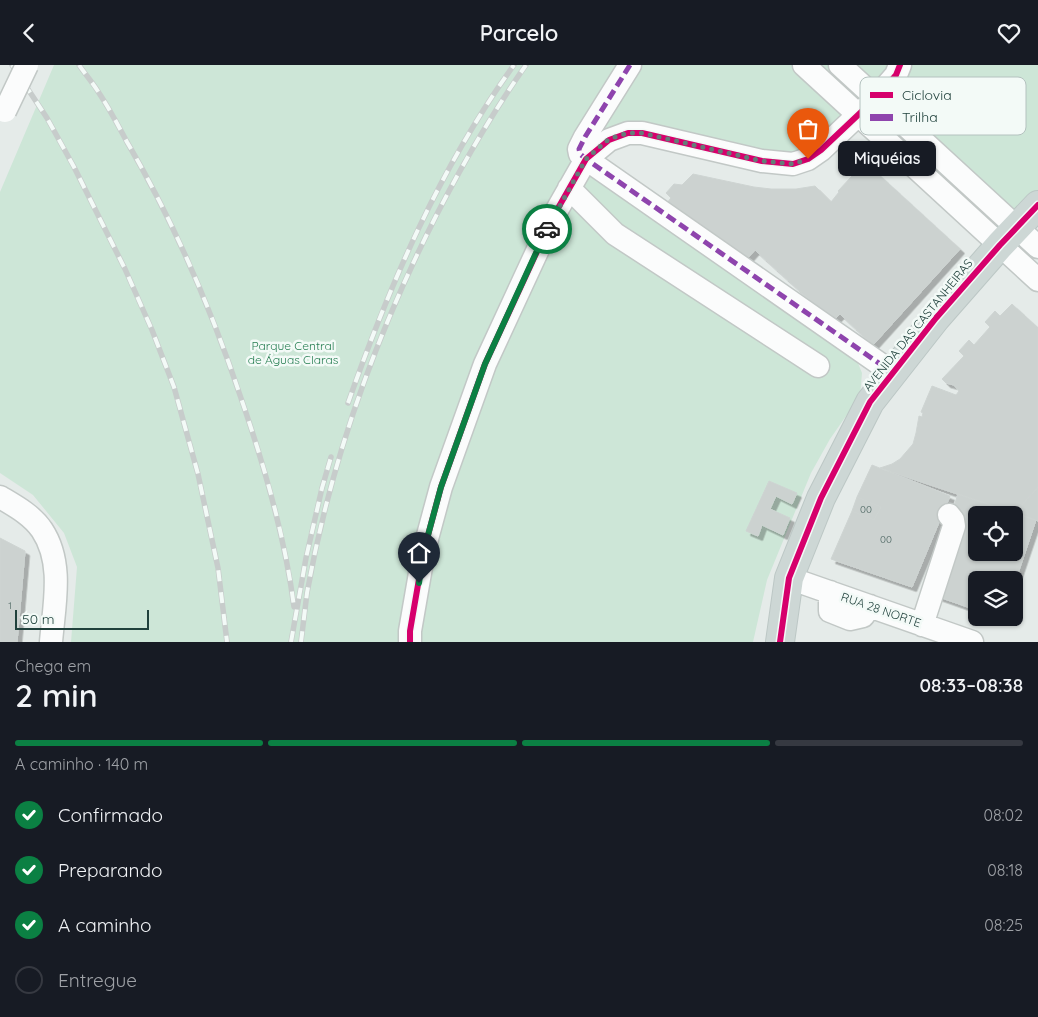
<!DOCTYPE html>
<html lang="pt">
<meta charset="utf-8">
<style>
:root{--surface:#171b24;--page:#20242c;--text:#f1f3f6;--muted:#9ea1a6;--line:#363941;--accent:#0b8043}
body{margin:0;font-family:Quicksand,sans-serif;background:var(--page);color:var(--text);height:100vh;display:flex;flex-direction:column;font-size:19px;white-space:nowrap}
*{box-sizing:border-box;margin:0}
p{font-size:16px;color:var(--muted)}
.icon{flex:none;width:28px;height:28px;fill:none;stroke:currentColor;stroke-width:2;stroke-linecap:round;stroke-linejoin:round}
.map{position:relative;height:577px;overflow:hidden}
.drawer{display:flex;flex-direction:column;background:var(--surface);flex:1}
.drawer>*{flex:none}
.controls{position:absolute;left:968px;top:441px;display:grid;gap:10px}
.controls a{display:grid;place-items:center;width:55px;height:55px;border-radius:8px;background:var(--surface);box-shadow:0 1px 4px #0004;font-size:25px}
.scale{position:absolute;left:15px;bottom:12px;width:134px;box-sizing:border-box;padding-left:5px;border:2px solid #20413c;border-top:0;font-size:14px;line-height:18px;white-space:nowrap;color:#20413c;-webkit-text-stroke:4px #f3faf7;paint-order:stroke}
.pin{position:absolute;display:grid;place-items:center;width:42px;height:42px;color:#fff;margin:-51px -21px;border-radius:50% 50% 50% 0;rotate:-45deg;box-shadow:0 0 5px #0007}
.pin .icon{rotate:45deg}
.courier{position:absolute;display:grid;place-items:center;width:50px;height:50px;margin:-25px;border:4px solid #0b8043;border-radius:50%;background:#fff;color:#222;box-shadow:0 1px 6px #0007}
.bubble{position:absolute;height:35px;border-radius:8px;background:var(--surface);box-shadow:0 1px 4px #0004;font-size:16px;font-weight:600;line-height:35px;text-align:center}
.head em{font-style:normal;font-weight:600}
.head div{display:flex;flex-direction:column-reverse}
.head{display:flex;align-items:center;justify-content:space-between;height:85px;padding:0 15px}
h1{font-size:32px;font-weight:600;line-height:38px}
.bar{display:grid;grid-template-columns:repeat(4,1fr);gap:8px 5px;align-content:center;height:60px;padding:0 15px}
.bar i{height:6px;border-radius:4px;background:var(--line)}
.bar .current{background:var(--accent)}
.bar p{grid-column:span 4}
ol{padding:0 15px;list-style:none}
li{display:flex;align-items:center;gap:15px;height:55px}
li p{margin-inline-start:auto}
li .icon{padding:5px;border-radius:50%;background:var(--accent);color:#fff;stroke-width:4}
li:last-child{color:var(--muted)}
li i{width:28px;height:28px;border:2px solid var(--line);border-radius:50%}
header{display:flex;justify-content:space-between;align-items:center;height:65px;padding:0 15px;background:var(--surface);font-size:22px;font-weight:600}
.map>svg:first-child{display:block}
.green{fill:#cde6d7}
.building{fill:#ccd2d0;stroke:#ced4d2;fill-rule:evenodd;filter:url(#shadow)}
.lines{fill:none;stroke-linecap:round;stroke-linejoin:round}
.minor-casing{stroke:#c2c8c6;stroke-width:25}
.major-casing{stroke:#bcc7c5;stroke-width:30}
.minor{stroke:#fbfcfc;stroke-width:22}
.major{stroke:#cdd7d5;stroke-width:28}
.rail-casing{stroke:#c7cccb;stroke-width:5.5}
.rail{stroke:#f3faf7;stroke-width:4;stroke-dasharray:11;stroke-linecap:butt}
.minor-bridge-casing{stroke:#c2c8c6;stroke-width:25;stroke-linecap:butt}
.minor-bridge{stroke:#fbfcfc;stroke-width:22}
.quiet{stroke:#8e44ad;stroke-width:5;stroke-dasharray:10 5;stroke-linecap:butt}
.cycleway-casing{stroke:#f3faf7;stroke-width:9}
.cycleway{stroke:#d6006c;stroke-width:6}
.done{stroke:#657c79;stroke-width:5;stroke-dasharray:0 9}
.route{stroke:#0b8043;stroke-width:6}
.labels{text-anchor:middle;stroke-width:5;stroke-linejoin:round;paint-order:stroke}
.number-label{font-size:10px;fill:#4c6662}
.street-label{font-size:12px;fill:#20413c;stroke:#f3faf7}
.park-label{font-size:12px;fill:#257d51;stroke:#f3faf7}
.key{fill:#f3faf7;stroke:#b4c2bf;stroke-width:1}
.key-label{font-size:14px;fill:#20413c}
</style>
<header><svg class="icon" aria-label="back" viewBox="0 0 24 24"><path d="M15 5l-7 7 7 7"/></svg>Parcelo<svg class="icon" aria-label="heart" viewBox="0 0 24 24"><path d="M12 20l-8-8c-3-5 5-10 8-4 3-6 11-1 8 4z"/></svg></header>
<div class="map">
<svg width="1038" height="577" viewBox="0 0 1038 577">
<defs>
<filter id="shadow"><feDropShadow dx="4.5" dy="4.5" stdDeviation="0" flood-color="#0004"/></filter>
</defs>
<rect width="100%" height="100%" fill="#e5ebe9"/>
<path class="green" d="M54,0H1038V138L1021,156L882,27L794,93L625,61L601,66L570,95L855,291L862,308L860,331L830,374L811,408L767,515L753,577H71L77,502L64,468L33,430L0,408V127Z"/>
<path class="building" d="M865,97L960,184L873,280L840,249L833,256L755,185L745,196L665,140L671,133L666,128L674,119L682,120L693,109L754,122L771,124H796L815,121L831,137L839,127L838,126Z
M1012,239L1038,263V422L1014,448L880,403L892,399L900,394L913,379L916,368L919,351L922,352L923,348L921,347L932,321L956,330L959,326L954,320L946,318L942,314L964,291L959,286L969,275L974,280L990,262L985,257L995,246L1000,251Z
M872,400L950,431L912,522L831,494L852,446L874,455L881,442L857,432Z
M769,416L797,428L792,439L776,431L770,444L790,453L783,470L762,460L758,471L746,466Z
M1038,422V456L1014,448L1035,426Z
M958,429L1036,455L1014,520V515H976V545L925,527ZM976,450H1014V488H976Z
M857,432L881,442L874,455L852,446Z
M0,473L25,486L17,577H0Z"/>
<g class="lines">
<g class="minor-casing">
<path id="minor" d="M630,0L585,72L579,84L580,89L586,94L893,308
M804,0L1038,215
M840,0L1038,182
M569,123L615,169L818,301
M0,432C15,441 32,450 42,465C64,498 54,540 51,577
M789,513L972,577
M830,527V546L850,554L863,551L870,541
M922,560L954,461L953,455L949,450
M410,577V566L424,485L441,422L485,299L553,152L586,94L609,75L628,68H642L762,96L793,99L808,94L821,85L876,33L896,10L900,0"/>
</g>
<g class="major-casing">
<path id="major" d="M780,577L789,513L821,433L870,337L936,253L1000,180L1038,140"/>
</g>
<use href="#minor" class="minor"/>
<use href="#major" class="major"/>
<g class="rail-casing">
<path id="rail" d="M12,0L47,53L74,102L125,204L152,265L174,322L198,409L218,503L227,577
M79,0C85,9 93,18 99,28C109,43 118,60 127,77C175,159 212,246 242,336C265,403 285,472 294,542
M348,338C390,219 440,102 514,0
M291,577L306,493L322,423L331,392
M301,577C303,561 305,544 307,528C328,411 366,298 417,190C448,124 484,60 526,0"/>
</g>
<use href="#rail" class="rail"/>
<g class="minor-bridge-casing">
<path id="minor-bridge" d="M5,46L27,0"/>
</g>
<use href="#minor-bridge" class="minor-bridge"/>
<path class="quiet" d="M630,0L585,72L579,84L580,89L586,94L893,308"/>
<g class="cycleway-casing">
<path id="cycleway" d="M410,577V566L424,485L441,422L485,299L553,152L586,94L609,75L628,68H642L762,96L793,99L808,94L821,85L876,33L896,10L900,0
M780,577L789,513L821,433L870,337L936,253L1000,180L1038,140"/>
</g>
<use href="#cycleway" class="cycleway"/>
</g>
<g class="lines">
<path class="done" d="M547,164L586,94L609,74L628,68H642L762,96L793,99L808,94"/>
<path class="route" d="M419,518L424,485L441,422L485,299L547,164"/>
</g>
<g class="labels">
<g class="number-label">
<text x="866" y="448">00</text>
<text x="886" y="478">00</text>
<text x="10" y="544">1</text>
</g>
<g class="street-label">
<text transform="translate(918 260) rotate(-51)" y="4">AVENIDA DAS CASTANHEIRAS</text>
<text transform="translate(881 545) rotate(19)" y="4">RUA 28 NORTE</text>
</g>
<g class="park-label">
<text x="293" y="285">Parque Central<tspan x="293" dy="14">de Águas Claras</tspan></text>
</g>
</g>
<rect x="860" y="12" width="166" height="58" rx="8" class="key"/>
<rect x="870" y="27" width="23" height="6" fill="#d6006c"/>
<rect x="870" y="49" width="23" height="7" fill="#8e44ad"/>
<g class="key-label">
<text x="902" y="35">Ciclovia</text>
<text x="902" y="57">Trilha</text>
</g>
</svg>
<div class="controls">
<a><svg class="icon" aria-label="locate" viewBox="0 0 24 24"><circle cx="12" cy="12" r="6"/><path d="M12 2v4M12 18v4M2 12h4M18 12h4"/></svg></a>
<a><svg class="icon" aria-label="layers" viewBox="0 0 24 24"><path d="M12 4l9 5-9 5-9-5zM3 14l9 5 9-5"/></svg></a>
</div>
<div class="scale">50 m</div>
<div class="pin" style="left:808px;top:94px;background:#ea580c"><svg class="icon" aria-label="bag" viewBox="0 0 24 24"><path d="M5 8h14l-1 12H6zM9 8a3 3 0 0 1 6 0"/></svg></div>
<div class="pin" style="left:419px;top:518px;background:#1f2937"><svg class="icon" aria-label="home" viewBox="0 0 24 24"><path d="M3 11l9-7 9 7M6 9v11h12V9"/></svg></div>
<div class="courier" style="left:547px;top:164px"><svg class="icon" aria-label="car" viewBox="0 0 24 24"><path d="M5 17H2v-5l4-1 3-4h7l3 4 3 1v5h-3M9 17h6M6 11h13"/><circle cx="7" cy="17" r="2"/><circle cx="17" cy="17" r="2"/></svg></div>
<div class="bubble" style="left:838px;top:76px;width:98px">Miquéias</div>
</div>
<section class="drawer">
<div class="head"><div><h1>2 min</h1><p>Chega em</p></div><em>08:33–08:38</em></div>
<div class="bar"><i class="current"></i><i class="current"></i><i class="current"></i><i></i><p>A caminho · 140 m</p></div>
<ol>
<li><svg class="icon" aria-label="check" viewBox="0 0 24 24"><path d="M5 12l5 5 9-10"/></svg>Confirmado<p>08:02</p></li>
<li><svg class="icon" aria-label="check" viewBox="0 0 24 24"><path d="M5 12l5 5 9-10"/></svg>Preparando<p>08:18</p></li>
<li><svg class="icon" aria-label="check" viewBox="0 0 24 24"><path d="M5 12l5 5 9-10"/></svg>A caminho<p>08:25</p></li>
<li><i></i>Entregue</li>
</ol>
</section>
